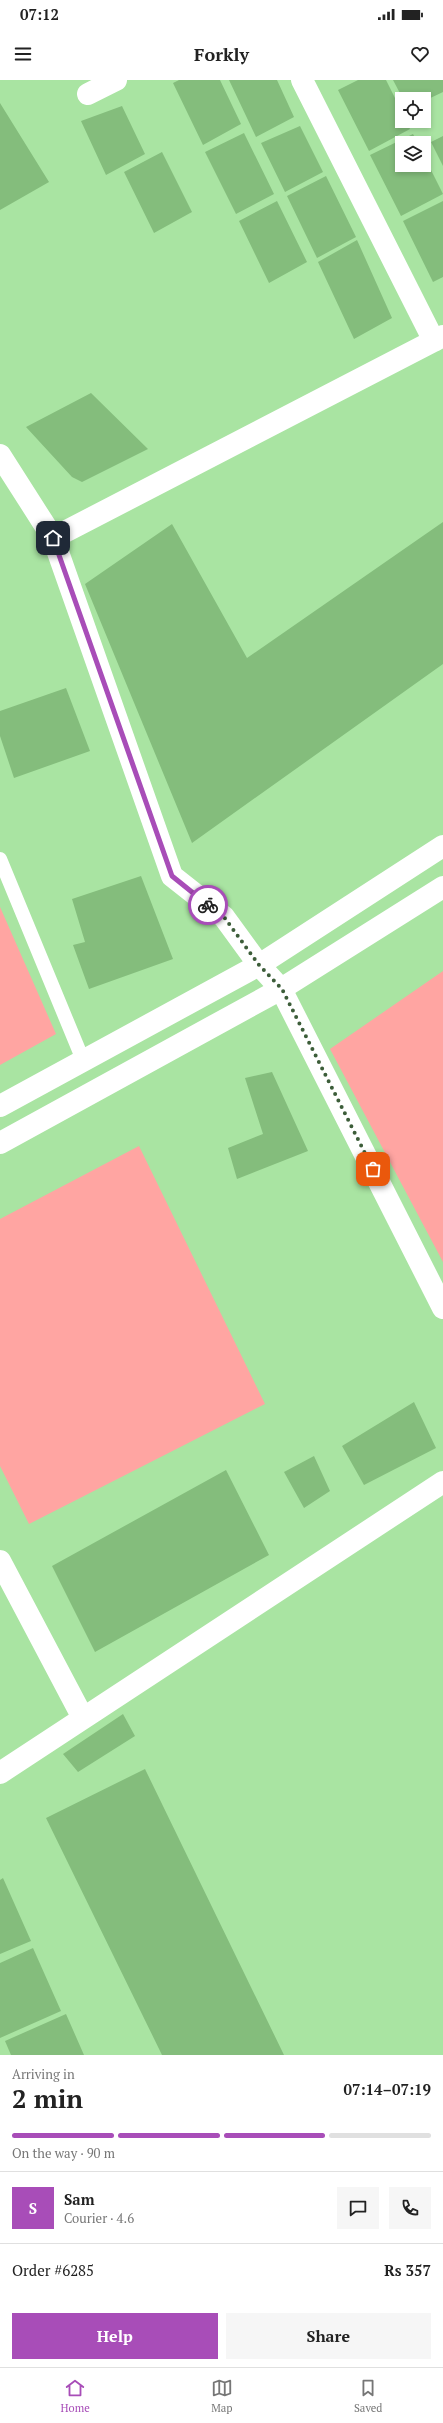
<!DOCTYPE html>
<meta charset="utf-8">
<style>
:root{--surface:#fff;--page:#f6f6f6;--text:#222;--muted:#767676;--line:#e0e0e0;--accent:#a84db8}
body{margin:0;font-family:"PT Serif",serif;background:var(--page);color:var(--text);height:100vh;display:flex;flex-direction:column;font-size:15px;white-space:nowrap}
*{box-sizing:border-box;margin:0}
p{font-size:13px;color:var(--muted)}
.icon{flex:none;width:22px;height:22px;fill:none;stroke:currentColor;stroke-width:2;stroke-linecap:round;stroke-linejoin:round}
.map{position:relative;height:1975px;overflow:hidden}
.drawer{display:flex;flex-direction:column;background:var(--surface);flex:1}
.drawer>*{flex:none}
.buttons{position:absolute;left:395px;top:12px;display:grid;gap:8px}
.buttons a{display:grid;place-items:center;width:36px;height:36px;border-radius:0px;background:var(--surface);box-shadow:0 2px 6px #0003;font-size:20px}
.pin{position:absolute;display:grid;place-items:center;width:34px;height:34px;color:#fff;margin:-17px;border-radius:8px;box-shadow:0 2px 6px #0006}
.courier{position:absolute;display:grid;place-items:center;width:40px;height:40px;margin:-20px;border:3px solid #a84db8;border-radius:50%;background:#fff;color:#222;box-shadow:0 1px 5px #0007}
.overview em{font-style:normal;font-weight:600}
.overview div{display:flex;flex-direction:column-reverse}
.overview{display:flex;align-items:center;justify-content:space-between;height:68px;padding:0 12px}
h1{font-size:26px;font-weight:600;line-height:30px}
.bar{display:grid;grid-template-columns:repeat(4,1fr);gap:6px 4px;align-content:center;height:48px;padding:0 12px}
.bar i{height:5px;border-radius:3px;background:var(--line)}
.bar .current{background:var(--accent)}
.bar p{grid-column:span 4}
.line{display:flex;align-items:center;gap:10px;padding:0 12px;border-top:1px solid var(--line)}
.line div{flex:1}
.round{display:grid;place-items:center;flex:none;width:42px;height:42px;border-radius:0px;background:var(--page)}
.cta{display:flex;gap:8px;margin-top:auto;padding:8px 12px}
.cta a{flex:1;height:46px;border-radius:0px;background:var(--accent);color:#fff;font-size:16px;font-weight:600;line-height:46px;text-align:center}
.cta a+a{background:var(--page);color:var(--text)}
.status{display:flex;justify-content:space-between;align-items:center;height:28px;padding:0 20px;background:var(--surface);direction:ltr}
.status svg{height:11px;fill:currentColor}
header{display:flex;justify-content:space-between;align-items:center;height:52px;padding:0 12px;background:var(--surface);font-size:18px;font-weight:600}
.tab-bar{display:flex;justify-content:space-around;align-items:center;height:56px;border-top:1px solid var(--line);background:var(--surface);font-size:11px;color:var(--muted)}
.tab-bar a{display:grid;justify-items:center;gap:2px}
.tab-bar .current{color:var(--accent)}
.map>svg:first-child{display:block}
.green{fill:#ffa5a2}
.building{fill:#84bd7c}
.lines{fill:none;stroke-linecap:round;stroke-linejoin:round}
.lane{stroke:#fff;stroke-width:14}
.street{stroke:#fff;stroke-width:22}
.primary{stroke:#fff;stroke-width:22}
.done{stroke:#3c5d39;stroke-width:4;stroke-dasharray:0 7.2}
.route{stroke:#a84db8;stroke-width:5}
</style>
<div class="status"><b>07:12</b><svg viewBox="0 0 49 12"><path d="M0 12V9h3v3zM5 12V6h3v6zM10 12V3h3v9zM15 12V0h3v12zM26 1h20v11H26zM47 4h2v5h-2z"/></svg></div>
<header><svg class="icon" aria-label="menu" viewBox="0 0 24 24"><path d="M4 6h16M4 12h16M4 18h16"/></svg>Forkly<svg class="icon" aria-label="heart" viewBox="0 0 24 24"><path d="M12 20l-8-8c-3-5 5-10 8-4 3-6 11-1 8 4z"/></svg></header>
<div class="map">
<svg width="443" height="1975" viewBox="0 0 443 1975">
<rect width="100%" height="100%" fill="#a9e4a2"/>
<path class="green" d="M0,827L56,954L0,985Z
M443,891V1182L330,969Z
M139,1066L265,1324L29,1444L0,1386V1139Z"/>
<path class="building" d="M179,0H220L241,44L203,65L173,3Z
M229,0H277L294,37L256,57Z
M358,0H386L402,32V41H406L410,49L369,71L338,10Z
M393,0H443V12L424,21V19H403Z
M0,23L49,102L0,130Z
M122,26L145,74L106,95L81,41Z
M300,46L323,92L285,112L261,63Z
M244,53L274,114L236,134L205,72Z
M413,54L418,63H402V85H424V76L443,114L401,136L370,75Z
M443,56V86L431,62Z
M162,72L192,132L154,153L124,92Z
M326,96L356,157L317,178L287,116Z
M277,121L307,182L269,203L239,141Z
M443,121V197L433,202L403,141Z
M357,160L392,238L354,259L318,182Z
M91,313L148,369L82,402L72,397L26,347Z
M443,442V584L192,763L85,504L172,444L247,578Z
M66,608L90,671L14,698L0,656V631Z
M141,796L173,879L89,909L73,865L85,862L72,819Z
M272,992L308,1071L237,1099L228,1068L263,1054L245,998Z
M414,1322L436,1368L364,1405L342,1366Z
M314,1376L330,1411L304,1428L284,1392Z
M226,1390L269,1475L95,1572L52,1486Z
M123,1634L135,1656L78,1692L63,1674Z
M145,1689L284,1975H162L46,1738Z
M3,1798L31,1861L0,1874V1800Z
M33,1868L61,1931L0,1958V1883Z
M66,1934L84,1975H11L5,1961Z"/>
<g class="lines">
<path class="lane" d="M0,779L83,980"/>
<path class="street" d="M302,0L434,261
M88,14L116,0
M0,375L53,458L172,796L224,837L259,885L281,909L443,1228
M53,458L443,256
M0,1481L83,1638
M0,1693L443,1402"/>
<path class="primary" d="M0,1026L259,885L443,766
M0,1063L281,909L443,807"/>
</g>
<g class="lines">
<path class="done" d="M208,825L224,837L259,885L282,909L373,1089"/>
<path class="route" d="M53,458L172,796L208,825"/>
</g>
</svg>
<div class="buttons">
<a><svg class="icon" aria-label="locate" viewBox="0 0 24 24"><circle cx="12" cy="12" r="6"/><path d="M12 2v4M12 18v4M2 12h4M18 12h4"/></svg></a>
<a><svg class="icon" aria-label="layers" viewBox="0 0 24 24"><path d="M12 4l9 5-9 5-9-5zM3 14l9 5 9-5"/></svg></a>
</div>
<div class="pin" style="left:373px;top:1089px;background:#ea580c"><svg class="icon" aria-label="bag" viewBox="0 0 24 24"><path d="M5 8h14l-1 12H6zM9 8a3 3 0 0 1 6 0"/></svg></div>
<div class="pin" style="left:53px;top:458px;background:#1f2937"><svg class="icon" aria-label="home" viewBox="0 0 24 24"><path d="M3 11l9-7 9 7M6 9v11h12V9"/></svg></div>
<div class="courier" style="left:208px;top:825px"><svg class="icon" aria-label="bike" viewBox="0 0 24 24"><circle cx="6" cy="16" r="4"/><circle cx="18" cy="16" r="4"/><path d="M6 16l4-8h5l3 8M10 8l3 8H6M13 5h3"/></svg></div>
</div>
<section class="drawer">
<div class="overview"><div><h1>2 min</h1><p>Arriving in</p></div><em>07:14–07:19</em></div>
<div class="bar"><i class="current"></i><i class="current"></i><i class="current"></i><i></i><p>On the way · 90 m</p></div>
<div class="line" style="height:72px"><b class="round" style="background:var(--accent);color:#fff">S</b><div><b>Sam</b><p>Courier · 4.6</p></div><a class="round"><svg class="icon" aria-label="chat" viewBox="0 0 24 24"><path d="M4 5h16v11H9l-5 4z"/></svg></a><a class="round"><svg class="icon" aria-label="phone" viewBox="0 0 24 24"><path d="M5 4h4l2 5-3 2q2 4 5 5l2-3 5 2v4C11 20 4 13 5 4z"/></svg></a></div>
<div class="line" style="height:52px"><div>Order #6285</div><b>Rs 357</b></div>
<div class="cta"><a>Help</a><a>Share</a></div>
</section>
<nav class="tab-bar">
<a class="current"><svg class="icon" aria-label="home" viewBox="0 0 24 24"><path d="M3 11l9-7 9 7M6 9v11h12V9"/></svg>Home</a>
<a><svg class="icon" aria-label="map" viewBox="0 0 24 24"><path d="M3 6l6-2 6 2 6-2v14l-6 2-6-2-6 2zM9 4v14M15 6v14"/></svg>Map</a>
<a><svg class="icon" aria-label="saved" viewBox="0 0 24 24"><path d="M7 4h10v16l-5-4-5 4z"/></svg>Saved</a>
</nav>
